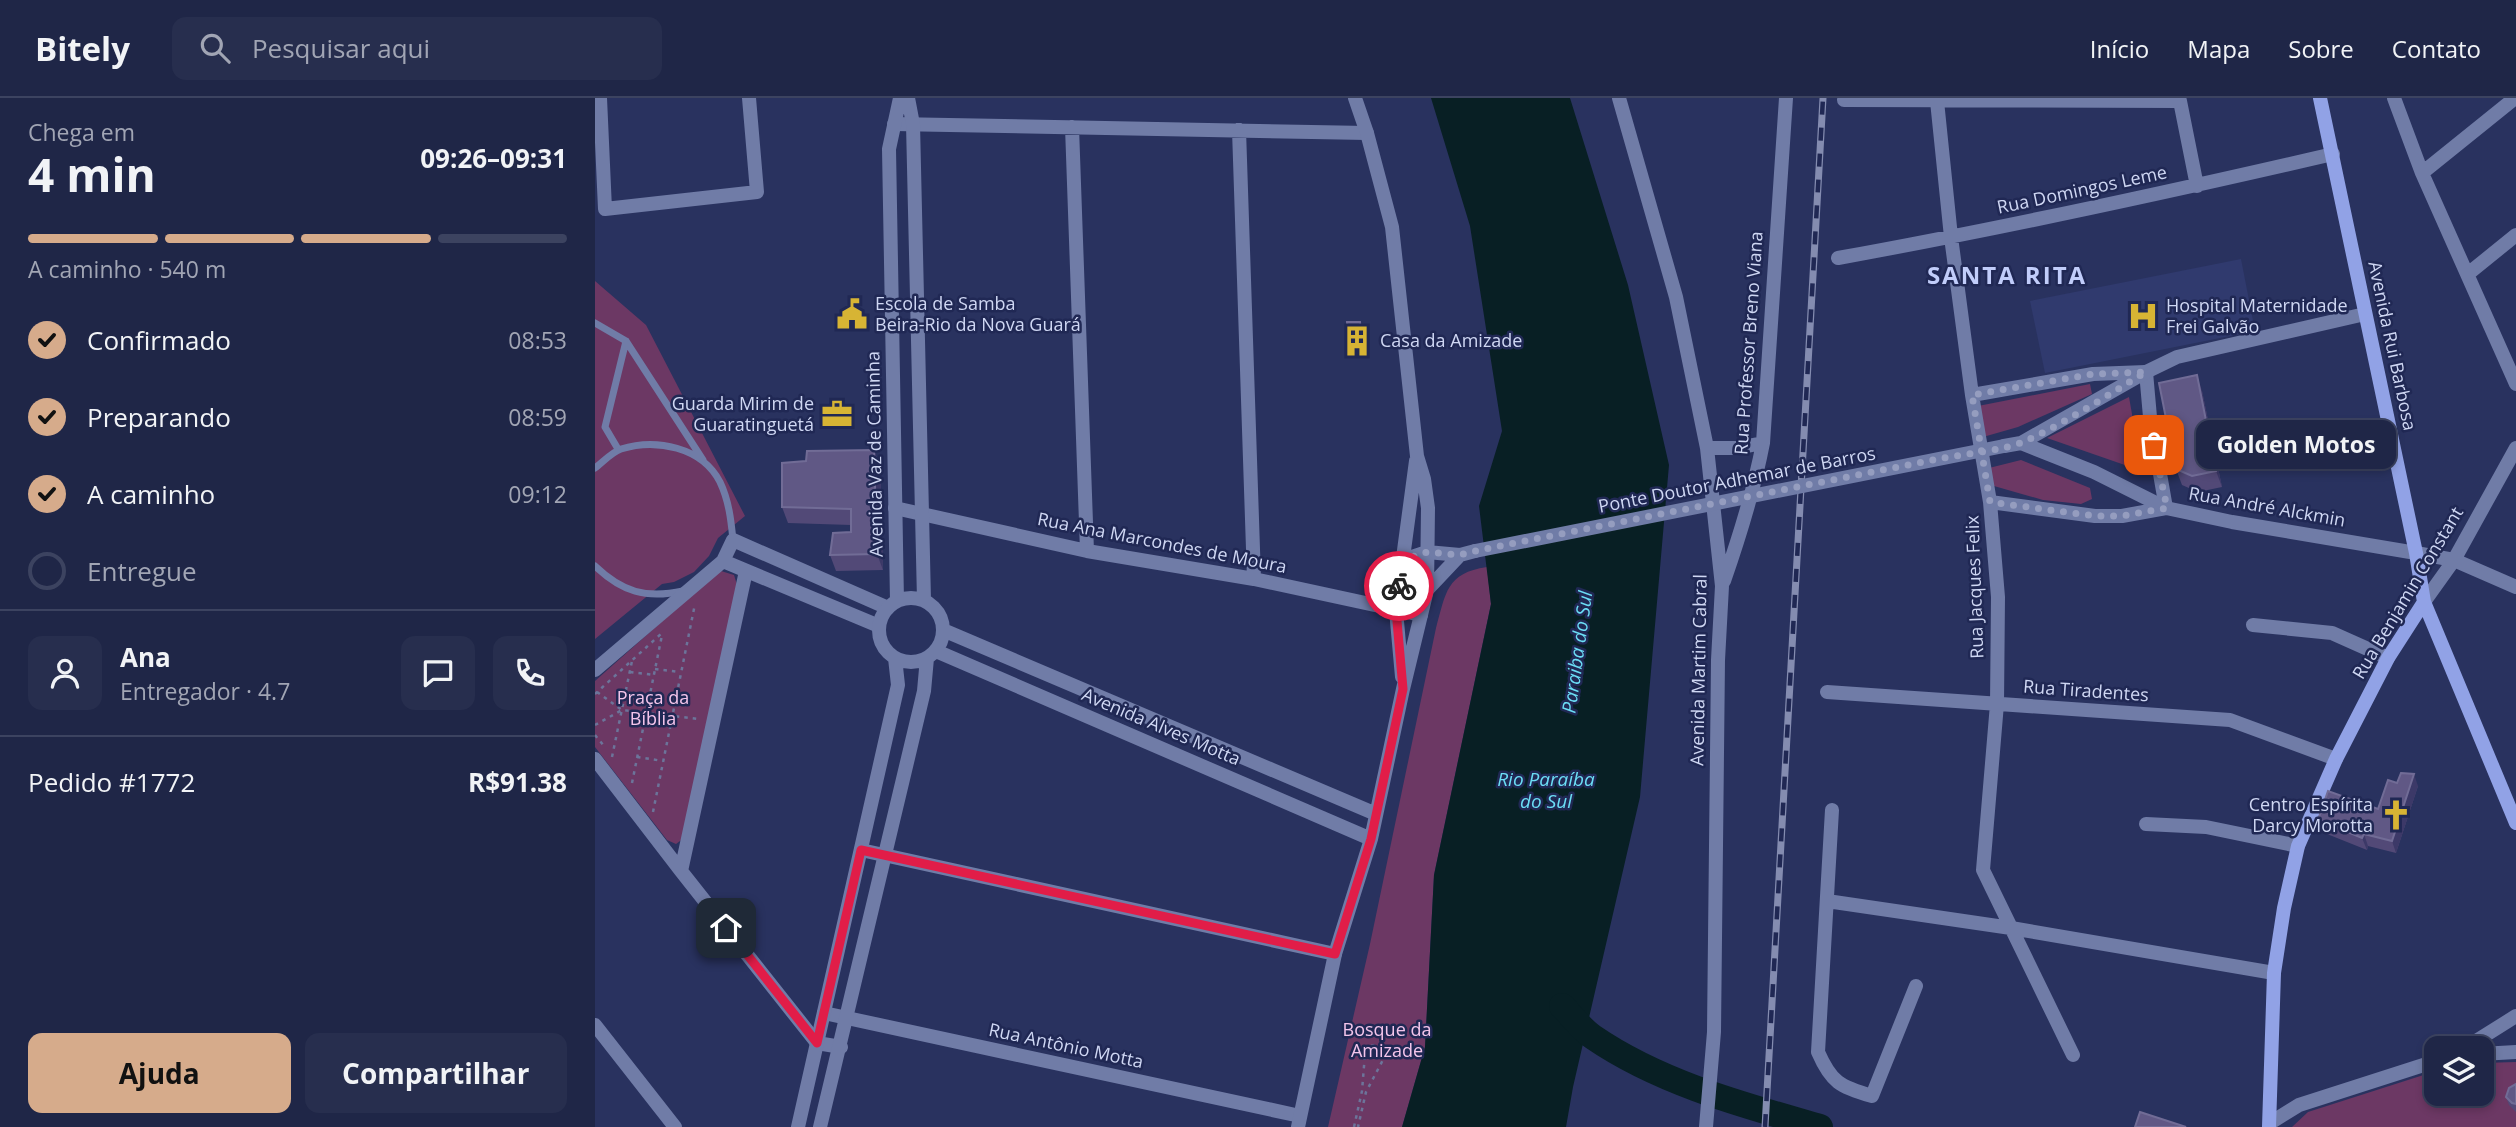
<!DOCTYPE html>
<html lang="pt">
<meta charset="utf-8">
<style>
:root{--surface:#1f2647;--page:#272e4e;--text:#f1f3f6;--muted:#a1a5b4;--line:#3c4360;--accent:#d6ab8b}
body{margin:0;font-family:"Open Sans",sans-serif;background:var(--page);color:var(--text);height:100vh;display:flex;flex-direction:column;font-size:26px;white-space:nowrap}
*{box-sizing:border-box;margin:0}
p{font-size:23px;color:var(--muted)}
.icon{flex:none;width:38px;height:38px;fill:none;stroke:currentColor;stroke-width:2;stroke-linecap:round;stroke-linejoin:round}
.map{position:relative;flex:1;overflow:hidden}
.sheet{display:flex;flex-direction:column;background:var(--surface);width:595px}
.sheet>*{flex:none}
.controls{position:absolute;left:1829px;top:938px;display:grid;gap:14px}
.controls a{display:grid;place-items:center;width:70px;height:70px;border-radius:14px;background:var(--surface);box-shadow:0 4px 10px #0003,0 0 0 2px var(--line);font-size:35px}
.pin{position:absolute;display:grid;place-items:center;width:60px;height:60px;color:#fff;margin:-30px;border-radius:14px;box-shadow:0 4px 10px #0006}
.courier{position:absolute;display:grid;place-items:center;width:70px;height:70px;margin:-35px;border:5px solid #e11d48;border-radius:50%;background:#fff;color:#222;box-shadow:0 2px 9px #0007}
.bubble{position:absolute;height:49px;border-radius:14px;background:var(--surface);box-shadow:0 4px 10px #0003,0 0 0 2px var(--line);font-size:23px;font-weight:700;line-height:49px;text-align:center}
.head em{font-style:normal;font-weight:700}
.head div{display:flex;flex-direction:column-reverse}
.head{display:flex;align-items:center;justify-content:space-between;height:119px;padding:0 28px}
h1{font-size:46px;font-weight:700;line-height:52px}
.bar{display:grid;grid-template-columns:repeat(4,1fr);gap:10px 7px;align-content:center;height:84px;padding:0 28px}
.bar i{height:9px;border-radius:5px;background:var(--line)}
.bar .current{background:var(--accent)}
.bar p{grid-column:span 4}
.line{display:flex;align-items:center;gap:18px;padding:0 28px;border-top:2px solid var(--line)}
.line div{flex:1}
.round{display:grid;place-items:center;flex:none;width:74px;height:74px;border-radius:14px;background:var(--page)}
ol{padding:0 28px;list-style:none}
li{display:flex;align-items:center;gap:21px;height:77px}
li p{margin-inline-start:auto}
li .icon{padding:7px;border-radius:50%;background:var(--accent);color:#111;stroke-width:4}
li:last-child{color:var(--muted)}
li i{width:38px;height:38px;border:4px solid var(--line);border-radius:50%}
.cta{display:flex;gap:14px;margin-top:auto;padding:14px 28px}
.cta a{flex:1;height:80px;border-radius:14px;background:var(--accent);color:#111;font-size:28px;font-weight:700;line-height:80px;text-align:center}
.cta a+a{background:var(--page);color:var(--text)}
header{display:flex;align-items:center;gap:42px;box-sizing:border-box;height:98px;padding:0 35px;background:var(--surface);border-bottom:2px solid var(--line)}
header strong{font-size:33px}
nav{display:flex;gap:38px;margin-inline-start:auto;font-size:24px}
.search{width:490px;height:63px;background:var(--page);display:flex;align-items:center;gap:18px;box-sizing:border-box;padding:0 24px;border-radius:14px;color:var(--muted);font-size:26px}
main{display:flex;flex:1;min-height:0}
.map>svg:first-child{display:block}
.built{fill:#303a6e}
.green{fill:#6c3864}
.water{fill:#081f24}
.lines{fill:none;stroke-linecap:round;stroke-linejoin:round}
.river{stroke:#081f24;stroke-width:26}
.path{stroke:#6c749a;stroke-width:2.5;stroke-dasharray:3.5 5;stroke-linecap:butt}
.service{stroke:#707ca7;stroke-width:7}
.minor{stroke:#707ca7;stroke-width:14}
.tertiary{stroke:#707ca7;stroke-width:14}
.secondary{stroke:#91a2e6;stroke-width:14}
.rail-casing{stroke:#848cb0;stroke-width:7}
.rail{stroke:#202854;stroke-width:4.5;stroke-dasharray:13;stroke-linecap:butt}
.tertiary-bridge{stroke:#707ca7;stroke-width:14}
.wall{fill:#524977}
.shaded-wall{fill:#3c3968}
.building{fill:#605885;stroke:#716c96;stroke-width:2}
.done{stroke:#959dbf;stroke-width:7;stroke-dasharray:0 12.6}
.route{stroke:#e11d48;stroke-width:9}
.labels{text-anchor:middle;stroke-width:5;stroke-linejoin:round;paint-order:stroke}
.street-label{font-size:18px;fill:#cfd7f3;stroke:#202854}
.poi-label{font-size:18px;fill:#cfd7f3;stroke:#202854;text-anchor:start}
.park-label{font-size:18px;fill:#f4c5eb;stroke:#202854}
.water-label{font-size:19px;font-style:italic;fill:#6bddf5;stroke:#202854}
.district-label{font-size:24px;font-weight:bold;letter-spacing:2px;fill:#c1cdfa;stroke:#202854}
</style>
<header>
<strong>Bitely</strong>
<div class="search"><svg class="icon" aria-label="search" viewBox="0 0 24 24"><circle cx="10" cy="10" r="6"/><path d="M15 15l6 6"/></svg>Pesquisar aqui</div>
<nav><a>Início</a><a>Mapa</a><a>Sobre</a><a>Contato</a></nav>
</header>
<main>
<section class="sheet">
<div class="head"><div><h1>4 min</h1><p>Chega em</p></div><em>09:26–09:31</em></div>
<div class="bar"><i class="current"></i><i class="current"></i><i class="current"></i><i></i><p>A caminho · 540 m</p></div>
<ol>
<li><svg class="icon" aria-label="check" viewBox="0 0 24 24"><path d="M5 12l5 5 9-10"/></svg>Confirmado<p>08:53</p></li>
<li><svg class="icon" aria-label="check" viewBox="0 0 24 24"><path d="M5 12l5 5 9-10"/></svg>Preparando<p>08:59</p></li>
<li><svg class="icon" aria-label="check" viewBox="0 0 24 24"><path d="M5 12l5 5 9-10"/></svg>A caminho<p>09:12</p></li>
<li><i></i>Entregue</li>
</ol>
<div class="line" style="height:126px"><a class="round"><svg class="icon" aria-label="person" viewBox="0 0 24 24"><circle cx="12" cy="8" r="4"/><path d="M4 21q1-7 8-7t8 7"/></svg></a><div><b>Ana</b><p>Entregador · 4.7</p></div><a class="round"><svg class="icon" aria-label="chat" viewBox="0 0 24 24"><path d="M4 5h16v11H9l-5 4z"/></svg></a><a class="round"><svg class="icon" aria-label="phone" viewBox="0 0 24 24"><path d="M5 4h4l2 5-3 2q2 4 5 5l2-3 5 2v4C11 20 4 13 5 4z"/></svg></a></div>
<div class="line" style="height:91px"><div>Pedido #1772</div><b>R$91.38</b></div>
<div class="cta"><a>Ajuda</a><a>Compartilhar</a></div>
</section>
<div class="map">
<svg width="1921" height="1029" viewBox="0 0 1921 1029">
<rect width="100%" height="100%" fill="#29325f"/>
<path class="built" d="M1646,161L1660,233L1450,275L1435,203Z"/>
<path class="green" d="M0,183L51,227L150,418L123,440L114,458L99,474L79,484L67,486L0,541Z
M1495,286L1497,296L1423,329L1388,339L1383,308Z
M1534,299L1547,373L1452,340Z
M1426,362L1495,390L1497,401L1486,406L1448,402L1399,388L1394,370Z
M892,469L896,506L839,777L830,949L807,1029H733L775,846L841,530C851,495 851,475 892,469Z
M126,473L139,477L143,490L89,740L81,746L72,742L0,649V583L118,478Z
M1921,964V1029H1697L1713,1014L1841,973V996H1886L1887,965Z"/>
<path class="water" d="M836,0H975L1033,187L1074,367L1045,699L978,989L971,1029H807L830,949L839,777L896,506L884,408L907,333L875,128Z"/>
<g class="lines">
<path class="river" d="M967,908C977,918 986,931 998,939C1065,985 1148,1007 1225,1029"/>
<path class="path" d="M60,571L85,574
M35,574L59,577
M2,594L27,612L104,621
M0,596L67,535
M0,627L27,612
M0,637L9,648
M17,659L37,563
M42,659L68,663
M37,685L67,537
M58,714L100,506
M759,1029L767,993L770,956L773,949L780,947L787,951L790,958L771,994L763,1029"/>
<path class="service" d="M0,225L31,243L108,362
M23,351L10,329L31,243
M0,370C8,364 17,354 26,351C61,340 107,349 125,384C134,403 136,422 138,442
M0,468C27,494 51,501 88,493"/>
<path class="minor" d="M5,0L10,111L162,94L154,0
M1799,0L1827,75L1921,286
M1249,2L1585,3L1602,88
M1342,3L1356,139L1377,297L1395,404L1403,499L1402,606L1388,772L1478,957
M299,26L772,35
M477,29L492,453
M644,32L659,481
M1827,75L1920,0
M1243,160C1409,130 1574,94 1738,56
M1874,175L1921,137
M1377,297L1498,276L1551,274L1555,319L1571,410L1527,418H1500L1395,404
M300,410L492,453L659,481L826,517
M1821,455L1859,462L1921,489
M128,463L284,528
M1829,504L1859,462L1921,350
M1658,527L1737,535L1793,560
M0,572L128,463L138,442L293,510
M1232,594L1635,622L1741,661
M0,661L86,773L222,945L246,949
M1237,712L1223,954C1236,984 1245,989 1277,998L1321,888
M1551,726L1611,729L1703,748
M266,752L740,856
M86,773L151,473
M1232,803L1416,830L1679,875
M229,915L705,1018
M0,927L80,1029
M1870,950L1921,918
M1886,956L1921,954
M1675,1025L1704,1007L1841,963"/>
<path class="tertiary" d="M313,0L318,26L329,502
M1024,0L1081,199L1112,350L1127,488L1123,562L1119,934L1111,1029
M1426,345L1499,374L1571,410L1637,424L1821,455
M1409,348L1426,345L1551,274L1582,259L1770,216
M1112,350H1142L1168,345
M808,462L832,454L865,457L880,453
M1129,483C1145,437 1159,392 1168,345L1191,0
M832,492L865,457
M284 532a32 32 0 1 1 64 0a32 32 0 1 1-64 0Z
M302,503L294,51L305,0
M348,532L781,716
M341,553L776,741
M807,579L801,512L821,363
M203,1029L303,587L300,560
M225,1029L329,593L332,560
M703,1029L740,856L776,741L808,591L832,492L833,410L829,381L822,358L797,129L772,35L760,0"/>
<path class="secondary" d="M1725,0L1821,455L1829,504L1921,725
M1674,1029L1679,875L1689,810L1703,748L1741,661L1793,560L1829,504"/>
<g class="rail-casing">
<path id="rail" d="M1170,1029L1228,0"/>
</g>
<use href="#rail" class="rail"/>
<path class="tertiary-bridge" d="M880,453L1409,348"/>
</g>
<path class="wall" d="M768,232L770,254L757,255L754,247Z
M1607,293L1627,389L1603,394L1587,387L1581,371Z
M279,352L285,368L288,472L241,473L235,457L256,434V427L193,425L187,409L211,363Z
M1802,685L1823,688L1801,755L1773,748L1772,752L1727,734L1723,722L1783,711Z
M1921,986V1014L1914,1007L1911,999Z"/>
<path class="shaded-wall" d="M765,224L768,232L770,254L767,246Z
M1602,277L1607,293L1627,389L1621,373Z
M279,352L285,368L288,472L282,456Z
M1819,676L1823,688L1801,755L1797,743Z
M1769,736L1773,748L1772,752L1767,740Z"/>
<path class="building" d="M752,224H765L767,246L754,247Z
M1602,277L1621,373L1597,378L1581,371L1564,285Z
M279,352L282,456L235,457L238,435L256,434V411L187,409V365L211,363L212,353Z
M1806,675L1819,676L1797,743L1769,736L1767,740L1723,722L1733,693L1783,711L1793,682L1802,685Z
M1921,986V1006L1917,1005L1911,999L1914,990Z
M1545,1014L1591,1029H1540Z"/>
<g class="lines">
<path class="done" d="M804,488L808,462L832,454L865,457L880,453L1343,361C1368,356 1406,353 1428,344C1471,325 1511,298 1551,274L1498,276L1377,297C1383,332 1389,368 1395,404L1500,418H1527L1572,410L1559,347"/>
<path class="route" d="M131,830L222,945L266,752L740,856L776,741L808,591L801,512L804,488"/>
</g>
<defs>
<g id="civic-bare" transform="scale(2.415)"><path d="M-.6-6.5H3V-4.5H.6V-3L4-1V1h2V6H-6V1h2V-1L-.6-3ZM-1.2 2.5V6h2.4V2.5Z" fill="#d7b434" stroke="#202854" stroke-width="2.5" paint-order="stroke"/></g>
<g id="hospital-bare" transform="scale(2.415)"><path d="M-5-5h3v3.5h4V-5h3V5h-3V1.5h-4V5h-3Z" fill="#d7b434" stroke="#202854" stroke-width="2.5" paint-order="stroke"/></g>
<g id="building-bare" transform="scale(2.415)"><path d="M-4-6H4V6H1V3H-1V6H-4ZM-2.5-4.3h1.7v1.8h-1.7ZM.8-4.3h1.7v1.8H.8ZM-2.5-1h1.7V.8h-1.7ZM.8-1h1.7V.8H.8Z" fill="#d7b434" stroke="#202854" stroke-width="2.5" paint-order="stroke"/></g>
<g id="office-bare" transform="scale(2.415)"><path d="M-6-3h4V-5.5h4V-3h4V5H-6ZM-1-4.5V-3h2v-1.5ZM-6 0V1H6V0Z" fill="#d7b434" stroke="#202854" stroke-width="2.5" paint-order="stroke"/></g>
<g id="church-bare" transform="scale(2.415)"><path d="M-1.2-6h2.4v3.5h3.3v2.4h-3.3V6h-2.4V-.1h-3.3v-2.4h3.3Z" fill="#d7b434" stroke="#202854" stroke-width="2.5" paint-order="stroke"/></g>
</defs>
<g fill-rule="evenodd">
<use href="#civic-bare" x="257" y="216"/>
<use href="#hospital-bare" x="1548" y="218"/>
<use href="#building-bare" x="762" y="243"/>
<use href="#office-bare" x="242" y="316"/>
<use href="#church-bare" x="1801" y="717"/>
</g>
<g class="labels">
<g class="street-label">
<text transform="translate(1487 92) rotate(-12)" y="6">Rua Domingos Leme</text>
<text transform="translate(1154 245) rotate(-86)" y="6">Rua Professor Breno Viana</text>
<text transform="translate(1797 248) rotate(78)" y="6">Avenida Rui Barbosa</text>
<text transform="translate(280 356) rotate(-91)" y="6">Avenida Vaz de Caminha</text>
<text transform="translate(1142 382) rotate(-11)" y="6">Ponte Doutor Adhemar de Barros</text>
<text transform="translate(1672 409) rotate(10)" y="6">Rua André Alckmin</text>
<text transform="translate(567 445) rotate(11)" y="6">Rua Ana Marcondes de Moura</text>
<text transform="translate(1380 489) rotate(-92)" y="6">Rua Jacques Felix</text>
<text transform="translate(1813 495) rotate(-59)" y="6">Rua Benjamin Constant</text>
<text transform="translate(1104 572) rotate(-89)" y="6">Avenida Martim Cabral</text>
<text transform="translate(1491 593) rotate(4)" y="6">Rua Tiradentes</text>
<text transform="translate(566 629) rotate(23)" y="6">Avenida Alves Motta</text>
<text transform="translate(471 948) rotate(12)" y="6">Rua Antônio Motta</text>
</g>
<g class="poi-label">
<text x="280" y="212">Escola de Samba<tspan x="280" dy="21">Beira-Rio da Nova Guará</tspan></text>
<text x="1571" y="214">Hospital Maternidade<tspan x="1571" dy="21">Frei Galvão</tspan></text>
<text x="785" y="249">Casa da Amizade</text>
<text x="219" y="312" text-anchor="end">Guarda Mirim de<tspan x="219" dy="21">Guaratinguetá</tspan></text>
<text x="1778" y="713" text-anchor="end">Centro Espírita<tspan x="1778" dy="21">Darcy Morotta</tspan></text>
</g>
<g class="park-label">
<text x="58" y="606">Praça da<tspan x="58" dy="21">Bíblia</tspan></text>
<text x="792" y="938">Bosque da<tspan x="792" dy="21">Amizade</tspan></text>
</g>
<g class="water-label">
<text transform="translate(982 554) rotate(-82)" y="7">Paraiba do Sul</text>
<text x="951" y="688">Rio Paraíba<tspan x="951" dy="22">do Sul</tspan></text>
</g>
<g class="district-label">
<text x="1412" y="186">SANTA RITA</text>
</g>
</g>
</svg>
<div class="controls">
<a><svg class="icon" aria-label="layers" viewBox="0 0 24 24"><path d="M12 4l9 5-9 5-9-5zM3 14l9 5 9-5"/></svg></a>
</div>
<div class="pin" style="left:1559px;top:347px;background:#ea580c"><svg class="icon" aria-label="bag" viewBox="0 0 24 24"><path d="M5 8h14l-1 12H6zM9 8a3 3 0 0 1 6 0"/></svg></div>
<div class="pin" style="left:131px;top:830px;background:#1f2937"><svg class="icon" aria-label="home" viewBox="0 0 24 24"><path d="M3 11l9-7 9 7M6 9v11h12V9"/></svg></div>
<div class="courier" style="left:804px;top:488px"><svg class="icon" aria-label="bike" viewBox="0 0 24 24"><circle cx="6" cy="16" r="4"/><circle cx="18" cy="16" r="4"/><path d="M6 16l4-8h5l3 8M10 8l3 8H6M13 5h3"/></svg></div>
<div class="bubble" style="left:1601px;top:322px;width:200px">Golden Motos</div>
</div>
</main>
